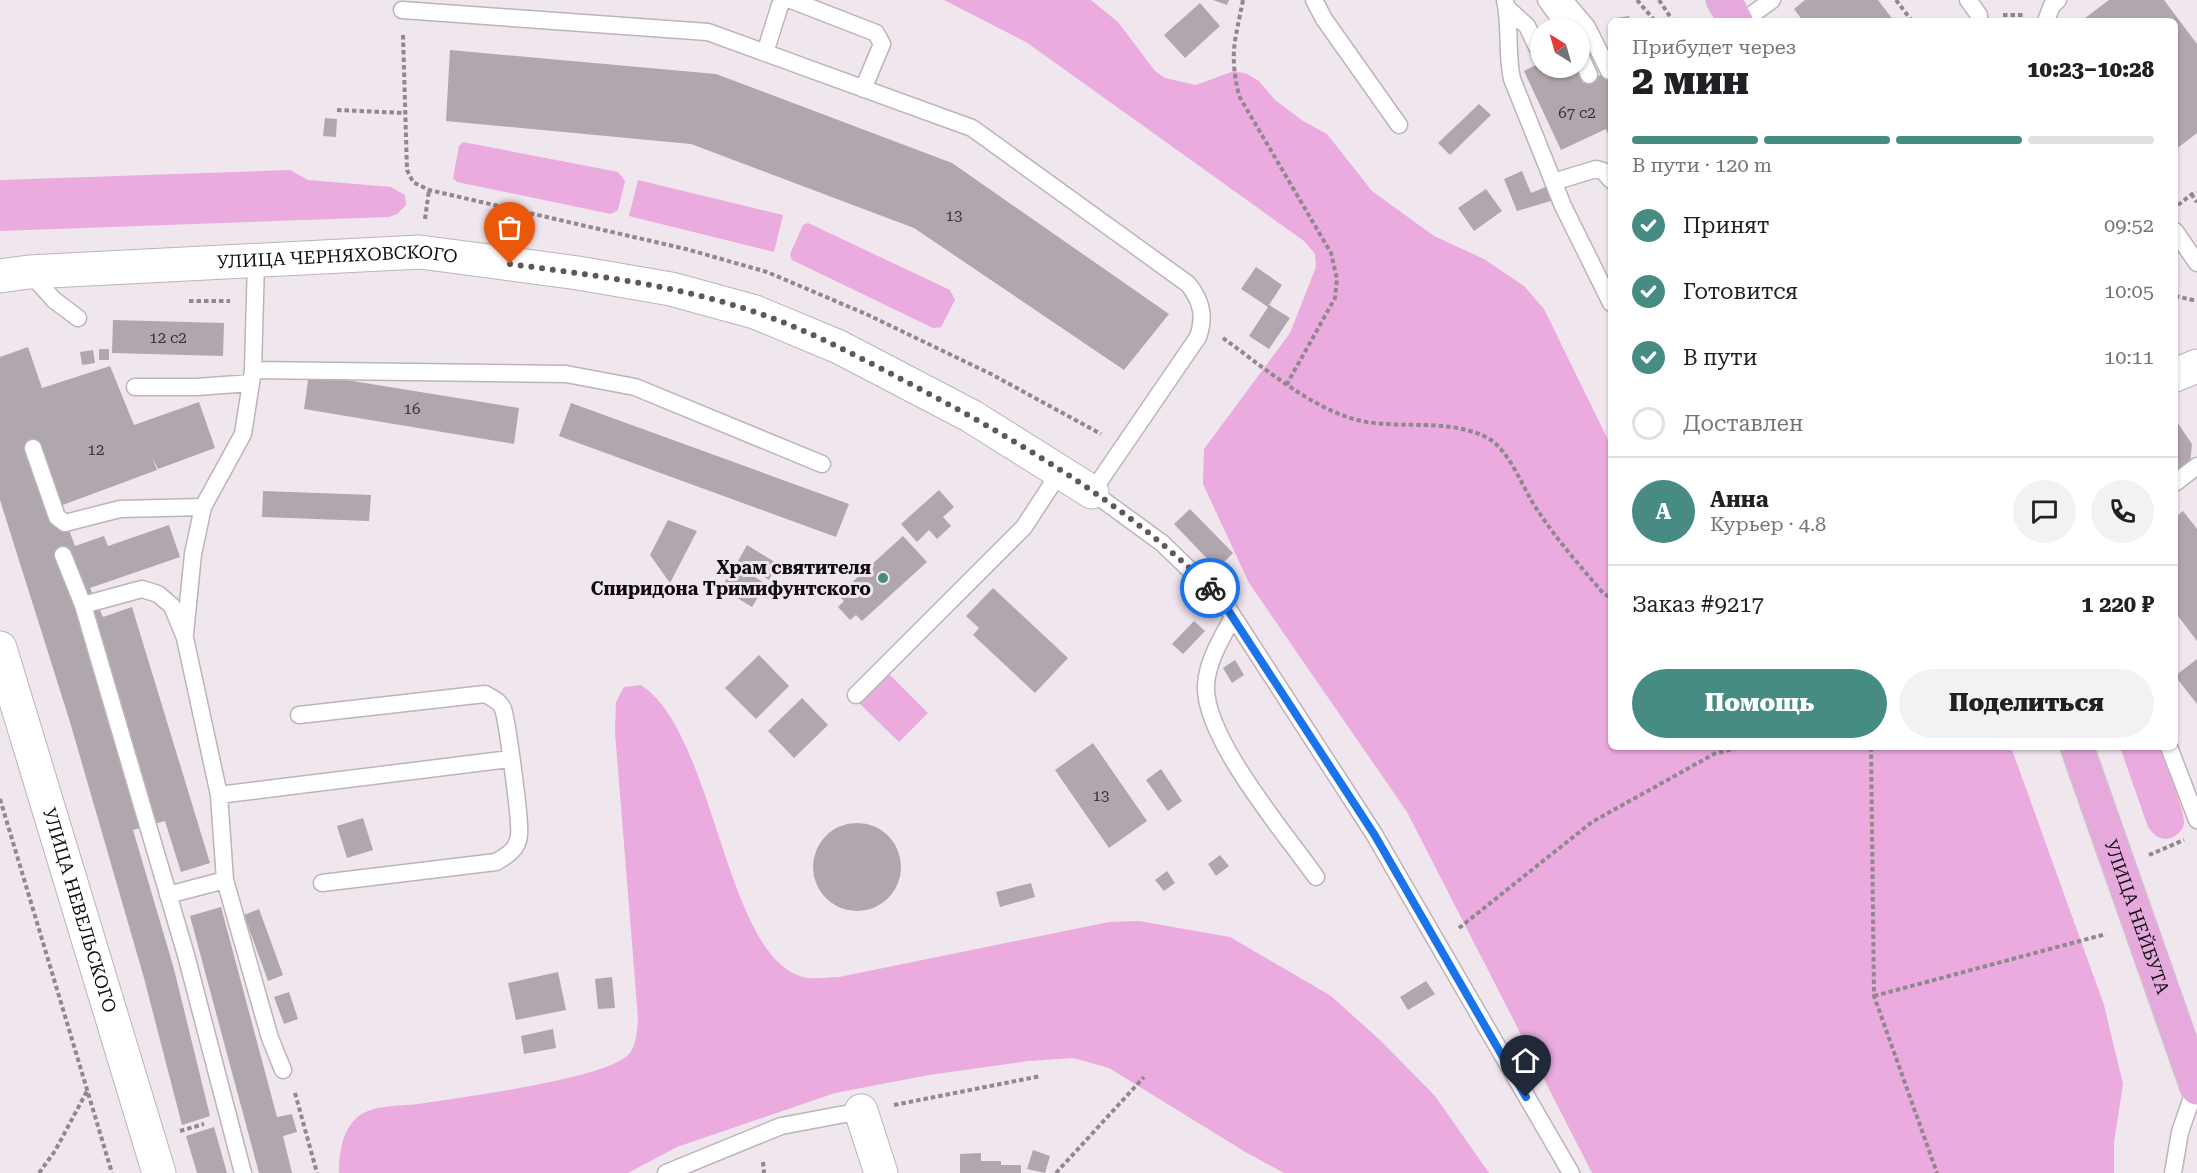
<!DOCTYPE html>
<html lang="ru">
<meta charset="utf-8">
<style>
:root{--surface:#fff;--page:#f2f2f2;--text:#202124;--muted:#757577;--line:#e0e0e0;--accent:#478c83}
body{margin:0;font-family:"Roboto Serif",serif;background:var(--page);color:var(--text);height:100vh;display:flex;flex-direction:column;font-size:22px;white-space:nowrap}
*{box-sizing:border-box;margin:0}
p{font-size:20px;color:var(--muted)}
.icon{flex:none;width:33px;height:33px;fill:none;stroke:currentColor;stroke-width:2;stroke-linecap:round;stroke-linejoin:round}
.map{position:relative;flex:1;overflow:hidden}
.panel{position:absolute;left:1608px;top:18px;width:570px;height:732px;display:flex;flex-direction:column;background:var(--surface);border-radius:9px;box-shadow:0 2px 4px #0004}
.panel>*{flex:none}
.needle{width:39px;rotate:323deg}
.buttons{position:absolute;left:1530px;top:18px;display:grid;gap:12px}
.buttons a{display:grid;place-items:center;width:60px;height:60px;border-radius:50%;background:var(--surface);box-shadow:0 2px 4px #0004;font-size:30px}
.pin{position:absolute;display:grid;place-items:center;width:51px;height:51px;color:#fff;margin:-62px -26px;border-radius:50% 50% 50% 0;rotate:-45deg;box-shadow:0 0 6px #0007}
.pin .icon{rotate:45deg}
.courier{position:absolute;display:grid;place-items:center;width:60px;height:60px;margin:-30px;border:4px solid #1a73e8;border-radius:50%;background:#fff;color:#222;box-shadow:0 2px 8px #0007}
.summary em{font-style:normal;font-weight:800}
.summary div{display:flex;flex-direction:column-reverse}
.summary{display:flex;align-items:center;justify-content:space-between;height:102px;padding:0 24px}
h1{font-size:39px;font-weight:800;line-height:45px}
.bar{display:grid;grid-template-columns:repeat(4,1fr);gap:9px 6px;align-content:center;height:72px;padding:0 24px}
.bar i{height:8px;border-radius:4px;background:var(--line)}
.bar .selected{background:var(--accent)}
.bar p{grid-column:span 4}
.line{display:flex;align-items:center;gap:15px;padding:0 24px;border-top:2px solid var(--line)}
.line div{flex:1}
.round{display:grid;place-items:center;flex:none;width:63px;height:63px;border-radius:32px;background:var(--page)}
ol{padding:0 24px;list-style:none}
li{display:flex;align-items:center;gap:18px;height:66px}
li p{margin-inline-start:auto}
li .icon{padding:6px;border-radius:50%;background:var(--accent);color:#fff;stroke-width:4}
li:last-child{color:var(--muted)}
li i{width:33px;height:33px;border:3px solid var(--line);border-radius:50%}
.button{display:flex;gap:12px;margin-top:auto;padding:12px 24px}
.button a{flex:1;height:69px;border-radius:36px;background:var(--accent);color:#fff;font-size:24px;font-weight:800;line-height:69px;text-align:center}
.button a+a{background:var(--page);color:var(--text)}
.map>svg:first-child{display:block}
.green{fill:#ebabde}
.building{fill:#b0a6ad}
.lines{fill:none;stroke-linecap:round;stroke-linejoin:round}
.service-casing{stroke:#bdb3ba;stroke-width:19}
.minor-casing{stroke:#bdb3ba;stroke-width:35}
.secondary-casing{stroke:#bdb3ba;stroke-width:35}
.primary-casing{stroke:#cacaca;stroke-width:35}
.path{stroke:#8f888d;stroke-width:4;stroke-dasharray:4.5 3;stroke-linecap:butt}
.service{stroke:#fff;stroke-width:16}
.minor{stroke:#fff;stroke-width:33}
.secondary{stroke:#fff;stroke-width:33}
.primary{stroke:#e5aadb;stroke-width:33}
.done{stroke:#5e585c;stroke-width:6;stroke-dasharray:0 10.8}
.route{stroke:#1a73e8;stroke-width:8}
.poi-dot{fill:#478c83;stroke:#f0e6ee;stroke-width:2}
.labels{text-anchor:middle;stroke-width:6;stroke-linejoin:round;paint-order:stroke}
.number-label{font-size:15px;fill:#373236}
.street-label{font-size:18px;fill:#0f0c0e;stroke:#f0e6ee}
.poi-label{font-size:18px;font-weight:bold;fill:#0f0c0e;stroke:#f0e6ee;text-anchor:end}
</style>
<div class="map">
<svg width="2197" height="1173" viewBox="0 0 2197 1173">
<rect width="100%" height="100%" fill="#f0e6ee"/>
<path class="green" d="M944,0H1091L1118,22L1155,71L1165,78L1196,85L1234,71L1247,74L1259,81L1275,100L1303,121L1327,134L1372,191L1434,236L1484,259L1524,286L1544,309L1611,446V747H2011L2104,1005L2123,1084L2114,1142V1173H1592L1407,812L1249,583L1203,484L1204,449L1290,333L1316,267L1315,254L1304,241L1026,42Z
M463,142L618,172L625,181L618,210L611,214L457,182L453,178L459,146Z
M290,170L308,180L391,187L405,195L406,205L397,214L389,217L0,231V180Z
M638,180L783,215L774,252L629,216Z
M808,223L950,290L955,300L941,327L933,328L792,260L790,254L803,225Z
M889,674L928,713L899,742L859,703Z
M641,685C716,734 724,956 803,977C813,980 828,977 839,977L1109,922L1139,921L1230,937L1331,996L1381,1041L1435,1096L1489,1173H1284L1247,1153L1109,1068L1073,1058L1028,1061L929,1075L835,1093L677,1147L628,1173H339C339,1150 343,1121 368,1111C382,1105 403,1106 418,1104C456,1098 610,1079 630,1053C637,1043 637,1029 638,1018L615,732L616,702L624,687Z
M2120,747H2159C2164,761 2186,813 2184,824C2183,831 2174,838 2167,839C2158,839 2153,834 2148,827Z"/>
<path class="building" d="M1213,0H1229L1227,5Z
M1805,0H1878L1894,21H1803L1794,9Z
M2109,0H2164L2197,44V133L2175,150V21H2081Z
M1200,3L1220,26L1185,58L1164,35Z
M1629,16L1630,21H1616V18Z
M450,50L716,74L952,163L1169,314L1124,370L914,228L691,144L446,121Z
M1540,63V68H1575L1583,83L1611,70V140L1606,129L1561,150L1524,71Z
M1479,104L1491,115L1450,155L1438,143Z
M325,118L337,119L336,137L323,136Z
M1522,171L1531,193L1548,186L1554,200L1517,211L1504,179Z
M1486,189L1502,211L1474,231L1458,208Z
M1256,267L1282,285L1269,305L1290,318L1269,349L1249,336L1268,307L1241,289Z
M113,320L224,323L223,356L112,353Z
M28,347L42,388L110,366L134,425L199,402L215,448L158,469L152,457L157,470L60,506L75,546L104,536L108,546L169,525L180,557L90,588L103,617L132,607L210,863L181,872L165,821L133,830L174,969L210,1116L182,1125L144,978L70,722L0,500V357Z
M99,349H109V360H99Z
M93,350L95,363L82,365L80,352Z
M309,374L519,408L514,444L304,409Z
M571,403L849,504L836,537L559,436Z
M2175,419L2192,444L2190,464L2175,475Z
M939,490L954,507L943,517L951,526L937,539L929,530L917,542L901,524Z
M263,491L371,495L369,521L262,517Z
M1190,509L1233,553L1217,569L1174,524Z
M2183,511L2197,529V641L2175,612V512L2177,516Z
M668,520L697,531L670,583L650,555Z
M903,536L927,562L862,621L856,615L850,620L838,607L844,601L838,595Z
M747,545L778,564L769,580L738,561Z
M735,565L766,584L752,607L721,588Z
M993,588L1068,658L1035,693L973,635L979,628L966,616Z
M1194,621L1205,631L1183,654L1172,644Z
M759,655L789,686L756,719L725,688Z
M2197,659V704L2175,676Z
M1235,660L1244,675L1232,683L1223,668Z
M802,698L828,725L794,758L768,731Z
M1093,743L1147,821L1109,848L1055,770Z
M1161,769L1182,801L1168,811L1146,780Z
M363,818L373,850L347,858L337,826Z
M813 867a44 44 0 1 1 88 0a44 44 0 1 1-88 0Z
M1220,855L1229,866L1216,876L1208,864Z
M1167,871L1175,883L1164,891L1155,880Z
M1031,883L1035,897L1000,907L996,892Z
M221,907L277,1117L292,1114L297,1132L283,1136L292,1173H259L190,916Z
M259,909L283,975L268,981L244,915Z
M558,972L566,1010L516,1020L508,983Z
M612,977L615,1008L598,1009L595,979Z
M1426,981L1435,994L1408,1010L1400,997Z
M289,992L298,1019L284,1024L274,997Z
M553,1029L556,1048L524,1054L521,1036Z
M214,1127L227,1173H197L186,1136Z
M1033,1150L1050,1156L1045,1173L1027,1169Z
M981,1153V1161H1001V1165H1021V1173H960V1154Z"/>
<g class="lines">
<g class="service-casing">
<path id="service" d="M791,0L876,33L882,44L863,89
M1314,0L1324,19L1399,125
M1505,0C1511,26 1506,52 1512,79L1563,206L1611,303
M1546,0L1566,28
M1564,0L1587,27L1609,71
M1968,0L1979,15V21
M1507,8L1527,26L1540,53
M402,10L708,32L972,128L1188,284C1202,301 1205,317 1198,337L1092,492L1162,543L1225,604L1374,834L1571,1173
M1743,21L1772,0
M2046,21L2052,5L2058,0
M765,53L780,5L784,0
M1580,55L1589,75
M1553,182L1596,169L1603,171L1611,180
M2175,231L2197,263
M29,272L54,300L78,318
M253,370L566,374L635,387L822,464
M135,387H196L251,383
M33,448L57,517L65,523L120,509L203,507
M2175,483L2197,466
M63,555L83,605L186,955L243,1173
M83,605L142,589L158,594L172,606L185,638L219,795L225,880L270,1038L283,1070
M1233,617C1222,637 1207,662 1206,685C1203,737 1285,833 1316,877
M185,634L193,554L203,507L243,434L253,370L256,261
M856,695L1024,527L1060,472
M299,715L485,694C492,698 500,701 503,709C507,720 521,822 519,835C518,849 508,855 496,862L322,883
M2169,747L2197,820
M219,795L510,759
M168,895L225,880
M666,1173L781,1126L861,1111
M2173,1173L2180,1132L2196,1086"/>
</g>
<g class="minor-casing">
<g id="minor">
<path id="s1" d="M0,276L29,272L420,252L578,273L671,289L755,312L839,347L971,416L1092,492"/>
<path d="M2175,375L2197,366"/>
<path d="M861,1111L881,1173"/>
</g>
</g>
<g class="secondary-casing">
<g id="secondary">
<path id="s2" d="M0,648L159,1173"/>
</g>
</g>
<g class="primary-casing">
<g id="primary">
<path d="M1723,0L1736,21"/>
<path id="s3" d="M2077,747L2197,1088"/>
</g>
</g>
<path class="path" d="M1243,0C1235,42 1229,52 1239,96L1331,253L1337,279L1335,298L1287,384
M1637,0L1655,21
M1659,0L1673,21
M1896,0L1912,21
M2003,15H2023
M403,35L407,170L413,182L429,190L686,249L767,272L866,314L991,374L1101,434
M337,110L405,113
M2191,194L2197,202
M2178,205L2196,191
M425,219L429,190
M2175,296L2197,301
M189,301H230
M1223,338C1259,364 1300,399 1342,415C1388,434 1440,415 1486,437C1510,449 1523,490 1538,511C1557,540 1581,567 1603,593L1611,598
M1871,747L1874,996L1937,1173
M0,799L112,1173
M2149,855L2184,840
M1459,928L1592,822L1714,754L1741,747
M1874,996L2106,934
M295,1093L317,1173
M894,1105L1041,1076
M180,1131L204,1124
M763,1162L764,1173
M39,1173L55,1151L87,1091
M1056,1173L1144,1077"/>
<use href="#service" class="service"/>
<use href="#minor" class="minor"/>
<use href="#secondary" class="secondary"/>
<use href="#primary" class="primary"/>
</g>
<g class="lines">
<path class="done" d="M510,264C592,275 676,285 755,312C806,329 855,355 903,380C1011,437 1124,501 1210,588"/>
<path class="route" d="M1210,588L1224,604L1374,834L1526,1097"/>
</g>
<circle class="poi-dot" cx="883" cy="578" r="6"/>
<g class="labels">
<g class="number-label">
<text x="1577" y="118">67 с2</text>
<text x="954" y="221">13</text>
<text x="168" y="343">12 с2</text>
<text x="412" y="414">16</text>
<text x="96" y="455">12</text>
<text x="1101" y="801">13</text>
</g>
<g class="street-label">
<text dy="6" stroke="none"><textPath href="#s1" startOffset="338">УЛИЦА ЧЕРНЯХОВСКОГО</textPath></text>
<text dy="6" stroke="none"><textPath href="#s2" startOffset="274">УЛИЦА НЕВЕЛЬСКОГО</textPath></text>
<text dy="6" stroke="none"><textPath href="#s3" startOffset="180">УЛИЦА НЕЙБУТА</textPath></text>
</g>
<g class="poi-label">
<text x="871" y="574">Храм святителя<tspan x="871" dy="21">Спиридона Тримифунтского</tspan></text>
</g>
</g>
</svg>
<div class="buttons">
<a><svg class="needle" viewBox="-14 -14 28 28"><path d="M0-13l5 13h-10z" fill="#e53935"/><path d="M0 13l5-13h-10z" fill="#757577"/></svg></a>
</div>
<div class="pin" style="left:510px;top:264px;background:#ea580c"><svg class="icon" aria-label="bag" viewBox="0 0 24 24"><path d="M5 8h14l-1 12H6zM9 8a3 3 0 0 1 6 0"/></svg></div>
<div class="pin" style="left:1526px;top:1097px;background:#1f2937"><svg class="icon" aria-label="home" viewBox="0 0 24 24"><path d="M3 11l9-7 9 7M6 9v11h12V9"/></svg></div>
<div class="courier" style="left:1210px;top:588px"><svg class="icon" aria-label="bike" viewBox="0 0 24 24"><circle cx="6" cy="16" r="4"/><circle cx="18" cy="16" r="4"/><path d="M6 16l4-8h5l3 8M10 8l3 8H6M13 5h3"/></svg></div>
<section class="panel">
<div class="summary"><div><h1>2 мин</h1><p>Прибудет через</p></div><em>10:23–10:28</em></div>
<div class="bar"><i class="selected"></i><i class="selected"></i><i class="selected"></i><i></i><p>В пути · 120 m</p></div>
<ol>
<li><svg class="icon" aria-label="check" viewBox="0 0 24 24"><path d="M5 12l5 5 9-10"/></svg>Принят<p>09:52</p></li>
<li><svg class="icon" aria-label="check" viewBox="0 0 24 24"><path d="M5 12l5 5 9-10"/></svg>Готовится<p>10:05</p></li>
<li><svg class="icon" aria-label="check" viewBox="0 0 24 24"><path d="M5 12l5 5 9-10"/></svg>В пути<p>10:11</p></li>
<li><i></i>Доставлен</li>
</ol>
<div class="line" style="height:108px"><b class="round" style="background:var(--accent);color:#fff">А</b><div><b>Анна</b><p>Курьер · 4.8</p></div><a class="round"><svg class="icon" aria-label="chat" viewBox="0 0 24 24"><path d="M4 5h16v11H9l-5 4z"/></svg></a><a class="round"><svg class="icon" aria-label="phone" viewBox="0 0 24 24"><path d="M5 4h4l2 5-3 2q2 4 5 5l2-3 5 2v4C11 20 4 13 5 4z"/></svg></a></div>
<div class="line" style="height:78px"><div>Заказ #9217</div><b>1 220 ₽</b></div>
<div class="button"><a>Помощь</a><a>Поделиться</a></div>
</section>
</div>
